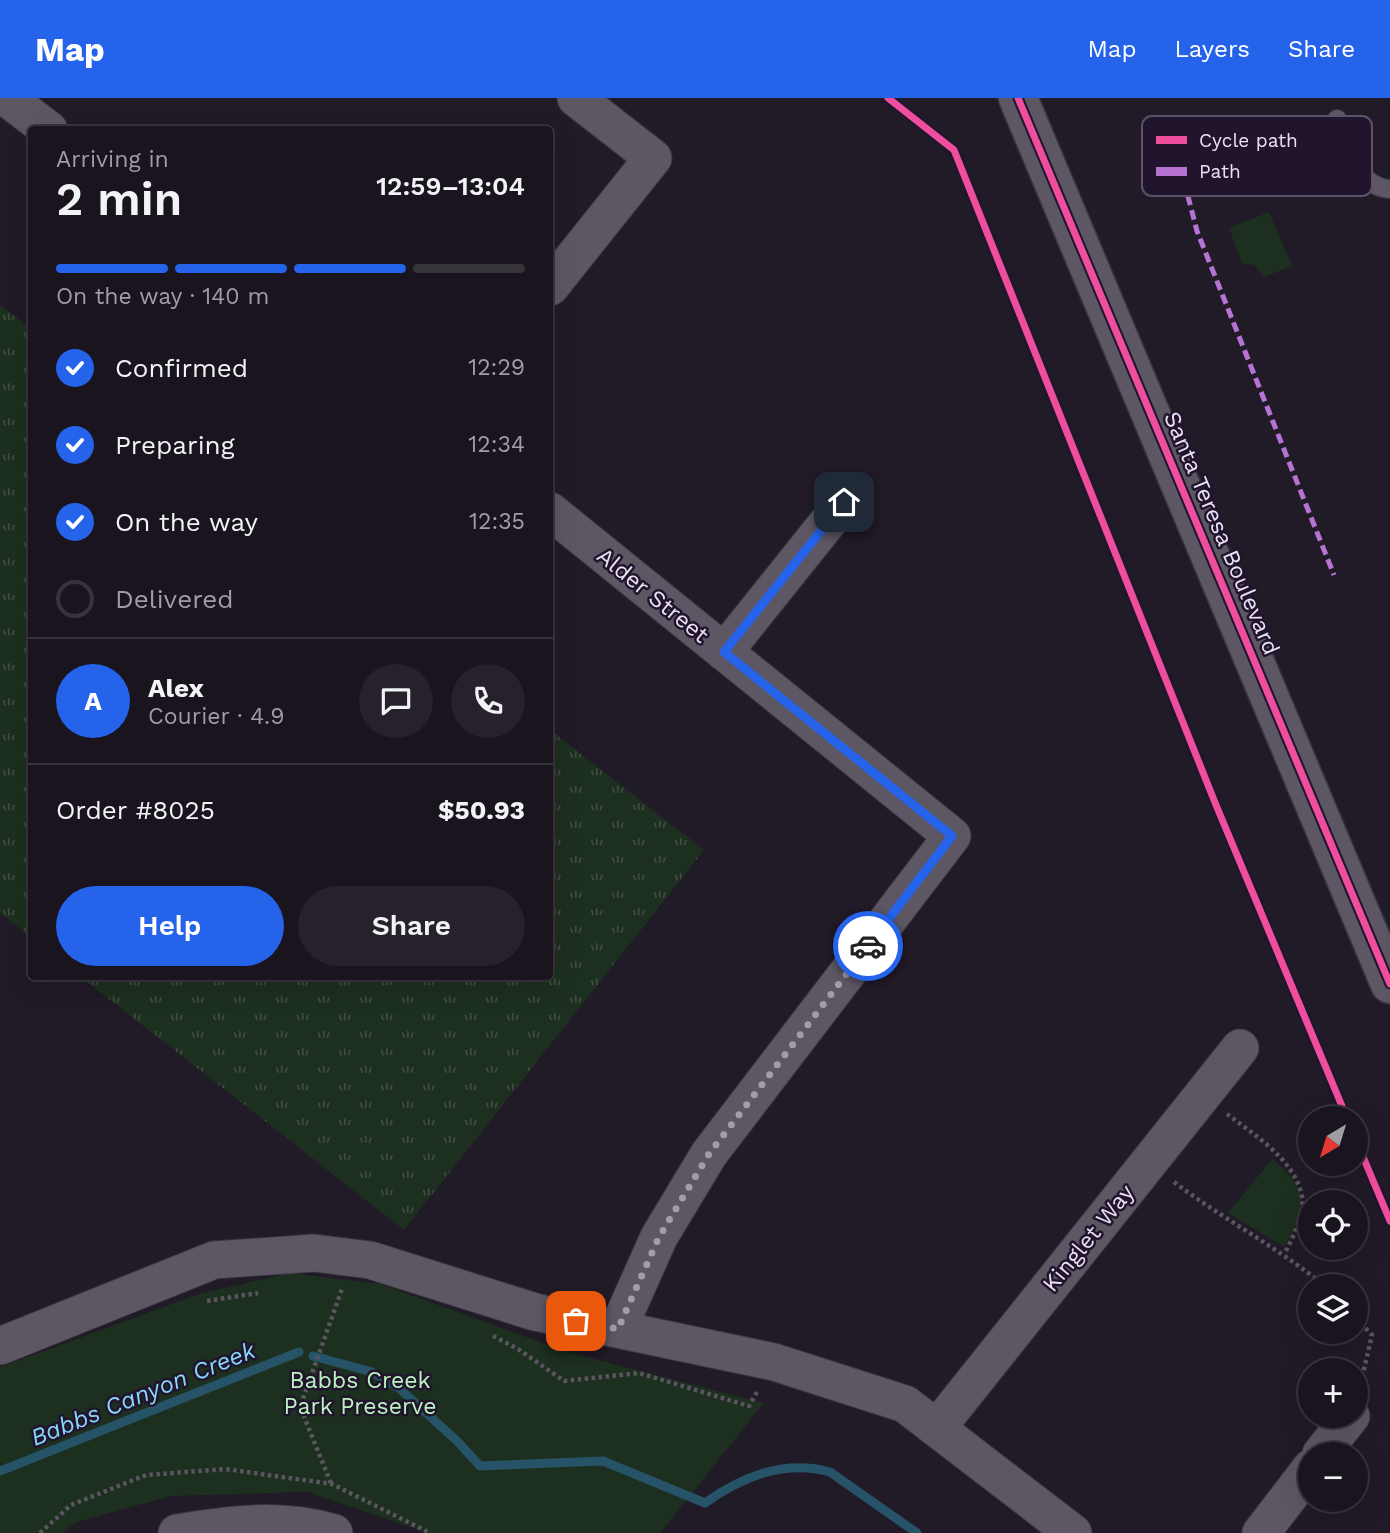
<!DOCTYPE html>
<meta charset="utf-8">
<style>
:root{--surface:#19141d;--page:#26212a;--text:#f1f3f6;--muted:#9f9ea4;--line:#37333b;--accent:#2563eb}
body{margin:0;font-family:"Work Sans",sans-serif;background:var(--page);color:var(--text);height:100vh;display:flex;flex-direction:column;font-size:26px;white-space:nowrap}
*{box-sizing:border-box;margin:0}
p{font-size:23px;color:var(--muted)}
.icon{flex:none;width:38px;height:38px;fill:none;stroke:currentColor;stroke-width:2;stroke-linecap:round;stroke-linejoin:round}
.map{position:relative;flex:1;overflow:hidden}
.sheet{position:absolute;left:28px;top:28px;width:525px;height:854px;display:flex;flex-direction:column;background:var(--surface);border-radius:7px;box-shadow:0 7px 28px #0002,0 0 0 2px var(--line)}
.sheet>*{flex:none}
.needle{width:46px;rotate:218deg}
.controls{position:absolute;left:1298px;top:1008px;display:grid;gap:14px}
.controls a{display:grid;place-items:center;width:70px;height:70px;border-radius:50%;background:var(--surface);box-shadow:0 7px 28px #0002,0 0 0 2px var(--line);font-size:35px}
.pin{position:absolute;display:grid;place-items:center;width:60px;height:60px;color:#fff;margin:-30px;border-radius:14px;box-shadow:0 4px 10px #0006}
.courier{position:absolute;display:grid;place-items:center;width:70px;height:70px;margin:-35px;border:5px solid #2563eb;border-radius:50%;background:#fff;color:#222;box-shadow:0 2px 9px #0007}
.headline em{font-style:normal;font-weight:600}
.headline div{display:flex;flex-direction:column-reverse}
.headline{display:flex;align-items:center;justify-content:space-between;height:119px;padding:0 28px}
h1{font-size:46px;font-weight:600;line-height:52px}
.bar{display:grid;grid-template-columns:repeat(4,1fr);gap:10px 7px;align-content:center;height:84px;padding:0 28px}
.bar i{height:9px;border-radius:5px;background:var(--line)}
.bar .selected{background:var(--accent)}
.bar p{grid-column:span 4}
.line{display:flex;align-items:center;gap:18px;padding:0 28px;border-top:2px solid var(--line)}
.line div{flex:1}
.round{display:grid;place-items:center;flex:none;width:74px;height:74px;border-radius:37px;background:var(--page)}
ol{padding:0 28px;list-style:none}
li{display:flex;align-items:center;gap:21px;height:77px}
li p{margin-inline-start:auto}
li .icon{padding:7px;border-radius:50%;background:var(--accent);color:#fff;stroke-width:4}
li:last-child{color:var(--muted)}
li i{width:38px;height:38px;border:4px solid var(--line);border-radius:50%}
.action{display:flex;gap:14px;margin-top:auto;padding:14px 28px}
.action a{flex:1;height:80px;border-radius:42px;background:var(--accent);color:#fff;font-size:28px;font-weight:600;line-height:80px;text-align:center}
.action a+a{background:var(--page);color:var(--text)}
header{display:flex;align-items:center;gap:42px;box-sizing:border-box;height:98px;padding:0 35px;background:var(--accent);color:#fff}
header strong{font-size:33px}
nav{display:flex;gap:38px;margin-inline-start:auto;font-size:24px}
.map>svg:first-child{display:block}
.grass{fill:url(#grass-tufts)}
.park{fill:#1d2f1f}
.lines{fill:none;stroke-linecap:round;stroke-linejoin:round}
.stream{stroke:#265367;stroke-width:9}
.lane-casing{stroke:#3b3641;stroke-width:20}
.street-casing{stroke:#3b3641;stroke-width:39}
.secondary-casing{stroke:#3b3641;stroke-width:41}
.path{stroke:#5a555e;stroke-width:4.5;stroke-dasharray:3.5 3.5;stroke-linecap:butt}
.lane{stroke:#5c5762;stroke-width:18}
.street{stroke:#5c5762;stroke-width:37}
.secondary{stroke:#5c5762;stroke-width:38}
.quiet{stroke:#b673d3;stroke-width:5;stroke-dasharray:10 5;stroke-linecap:butt}
.cycleway-casing{stroke:#21142d;stroke-width:11}
.cycleway{stroke:#ef4d9e;stroke-width:7}
.done{stroke:#a49cac;stroke-width:7;stroke-dasharray:0 12.6}
.route{stroke:#2563eb;stroke-width:9}
.labels{text-anchor:middle;stroke-width:5;stroke-linejoin:round;paint-order:stroke}
.street-label{font-size:23px;fill:#eae2f3;stroke:#21142d}
.park-label{font-size:23px;fill:#baf3bd;stroke:#21142d}
.water-label{font-size:24px;font-style:italic;fill:#86d8fa;stroke:#21142d}
.key{fill:#21142d;stroke:#5d5268;stroke-width:2}
.key-label{font-size:19px;fill:#eae2f3}
</style>
<header>
<strong>Map</strong>
<nav><a>Map</a><a>Layers</a><a>Share</a></nav>
</header>
<div class="map">
<svg width="1390" height="1435" viewBox="0 0 1390 1435">
<defs>
<pattern id="grass-tufts" width="24" height="20" patternUnits="userSpaceOnUse" patternTransform="scale(1.75)"><rect width="24" height="20" fill="#1d2f1f"/><path d="M3 7l-1-3M5 7V3M7 7l1-3M15 17l-1-3M17 17v-4M19 17l1-3" fill="none" stroke="#3e4d40"/></pattern>
</defs>
<rect width="100%" height="100%" fill="#211a27"/>
<path class="grass" d="M0,207L32,231L31,839L0,815Z
M550,632L704,752L404,1132L81,879L550,878Z"/>
<path class="park" d="M1269,114L1292,168L1264,179L1254,167L1242,166L1229,130Z
M1272,1061C1310,1090 1308,1111 1284,1149L1228,1115Z
M290,1175L381,1186L568,1254L764,1305L660,1435H428L307,1394L171,1398L77,1424L62,1435H0V1269L202,1195Z"/>
<g class="lines">
<path class="stream" d="M313,1258L372,1274L400,1291L457,1343L480,1368L603,1363L705,1405C742,1379 784,1361 830,1374L917,1435
M0,1373L299,1254"/>
<g class="lane-casing">
<path id="lane" d="M1337,21C1349,48 1356,89 1390,91"/>
</g>
<g class="street-casing">
<path id="street" d="M7,0L49,32
M550,189L653,60L576,0
M550,413L952,738L709,1056L659,1139L618,1231
M724,554L844,404
M0,1248L214,1162L314,1155L370,1162L535,1214L774,1264L905,1306L1073,1435
M937,1330L1240,950
M1321,1356L1351,1318
M177,1435C230,1426 282,1419 334,1435
M1261,1435L1311,1370"/>
</g>
<g class="secondary-casing">
<path id="secondary" d="M1018,0L1390,886"/>
</g>
<path class="path" d="M1227,1016C1253,1036 1292,1060 1301,1094C1307,1114 1293,1138 1285,1155
M1174,1084C1223,1121 1277,1149 1325,1188
M207,1203L258,1195
M1356,1220L1372,1237L1360,1288
M493,1238L518,1251L564,1283L639,1275L749,1308L758,1292
M331,1385L300,1309L342,1191
M40,1435L71,1407L146,1377L225,1371L332,1386L430,1435"/>
<use href="#lane" class="lane"/>
<use href="#street" class="street"/>
<use href="#secondary" class="secondary"/>
<path class="quiet" d="M1184,83L1197,133L1334,477"/>
<g class="cycleway-casing">
<path id="cycleway" d="M888,0L954,52L1216,707L1347,1020
M1018,0L1390,886
M1356,1042L1390,1123"/>
</g>
<use href="#cycleway" class="cycleway"/>
</g>
<g class="lines">
<path class="done" d="M576,1223L618,1231L659,1139L709,1056L868,848"/>
<path class="route" d="M844,404L724,554L952,738L868,848"/>
</g>
<g class="labels">
<g class="street-label">
<text transform="translate(1222 435) rotate(67)" y="8">Santa Teresa Boulevard</text>
<text transform="translate(653 497) rotate(39)" y="8">Alder Street</text>
<text transform="translate(1088 1140) rotate(-51)" y="8">Kinglet Way</text>
</g>
<g class="park-label">
<text x="360" y="1290">Babbs Creek<tspan x="360" dy="26">Park Preserve</tspan></text>
</g>
<g class="water-label">
<text transform="translate(143 1296) rotate(-22)" y="8">Babbs Canyon Creek</text>
</g>
</g>
<rect x="1142" y="18" width="230" height="80" rx="10" class="key"/>
<rect x="1156" y="38" width="31" height="8" fill="#ef4d9e"/>
<rect x="1156" y="69" width="31" height="9" fill="#b673d3"/>
<g class="key-label">
<text x="1199" y="49">Cycle path</text>
<text x="1199" y="80">Path</text>
</g>
</svg>
<div class="controls">
<a><svg class="needle" viewBox="-14 -14 28 28"><path d="M0-13l5 13h-10z" fill="#e53935"/><path d="M0 13l5-13h-10z" fill="#9f9ea4"/></svg></a>
<a><svg class="icon" aria-label="locate" viewBox="0 0 24 24"><circle cx="12" cy="12" r="6"/><path d="M12 2v4M12 18v4M2 12h4M18 12h4"/></svg></a>
<a><svg class="icon" aria-label="layers" viewBox="0 0 24 24"><path d="M12 4l9 5-9 5-9-5zM3 14l9 5 9-5"/></svg></a>
<a>+</a>
<a>−</a>
</div>
<div class="pin" style="left:576px;top:1223px;background:#ea580c"><svg class="icon" aria-label="bag" viewBox="0 0 24 24"><path d="M5 8h14l-1 12H6zM9 8a3 3 0 0 1 6 0"/></svg></div>
<div class="pin" style="left:844px;top:404px;background:#1f2937"><svg class="icon" aria-label="home" viewBox="0 0 24 24"><path d="M3 11l9-7 9 7M6 9v11h12V9"/></svg></div>
<div class="courier" style="left:868px;top:848px"><svg class="icon" aria-label="car" viewBox="0 0 24 24"><path d="M5 17H2v-5l4-1 3-4h7l3 4 3 1v5h-3M9 17h6M6 11h13"/><circle cx="7" cy="17" r="2"/><circle cx="17" cy="17" r="2"/></svg></div>
<section class="sheet">
<div class="headline"><div><h1>2 min</h1><p>Arriving in</p></div><em>12:59–13:04</em></div>
<div class="bar"><i class="selected"></i><i class="selected"></i><i class="selected"></i><i></i><p>On the way · 140 m</p></div>
<ol>
<li><svg class="icon" aria-label="check" viewBox="0 0 24 24"><path d="M5 12l5 5 9-10"/></svg>Confirmed<p>12:29</p></li>
<li><svg class="icon" aria-label="check" viewBox="0 0 24 24"><path d="M5 12l5 5 9-10"/></svg>Preparing<p>12:34</p></li>
<li><svg class="icon" aria-label="check" viewBox="0 0 24 24"><path d="M5 12l5 5 9-10"/></svg>On the way<p>12:35</p></li>
<li><i></i>Delivered</li>
</ol>
<div class="line" style="height:126px"><b class="round" style="background:var(--accent);color:#fff">A</b><div><b>Alex</b><p>Courier · 4.9</p></div><a class="round"><svg class="icon" aria-label="chat" viewBox="0 0 24 24"><path d="M4 5h16v11H9l-5 4z"/></svg></a><a class="round"><svg class="icon" aria-label="phone" viewBox="0 0 24 24"><path d="M5 4h4l2 5-3 2q2 4 5 5l2-3 5 2v4C11 20 4 13 5 4z"/></svg></a></div>
<div class="line" style="height:91px"><div>Order #8025</div><b>$50.93</b></div>
<div class="action"><a>Help</a><a>Share</a></div>
</section>
</div>
